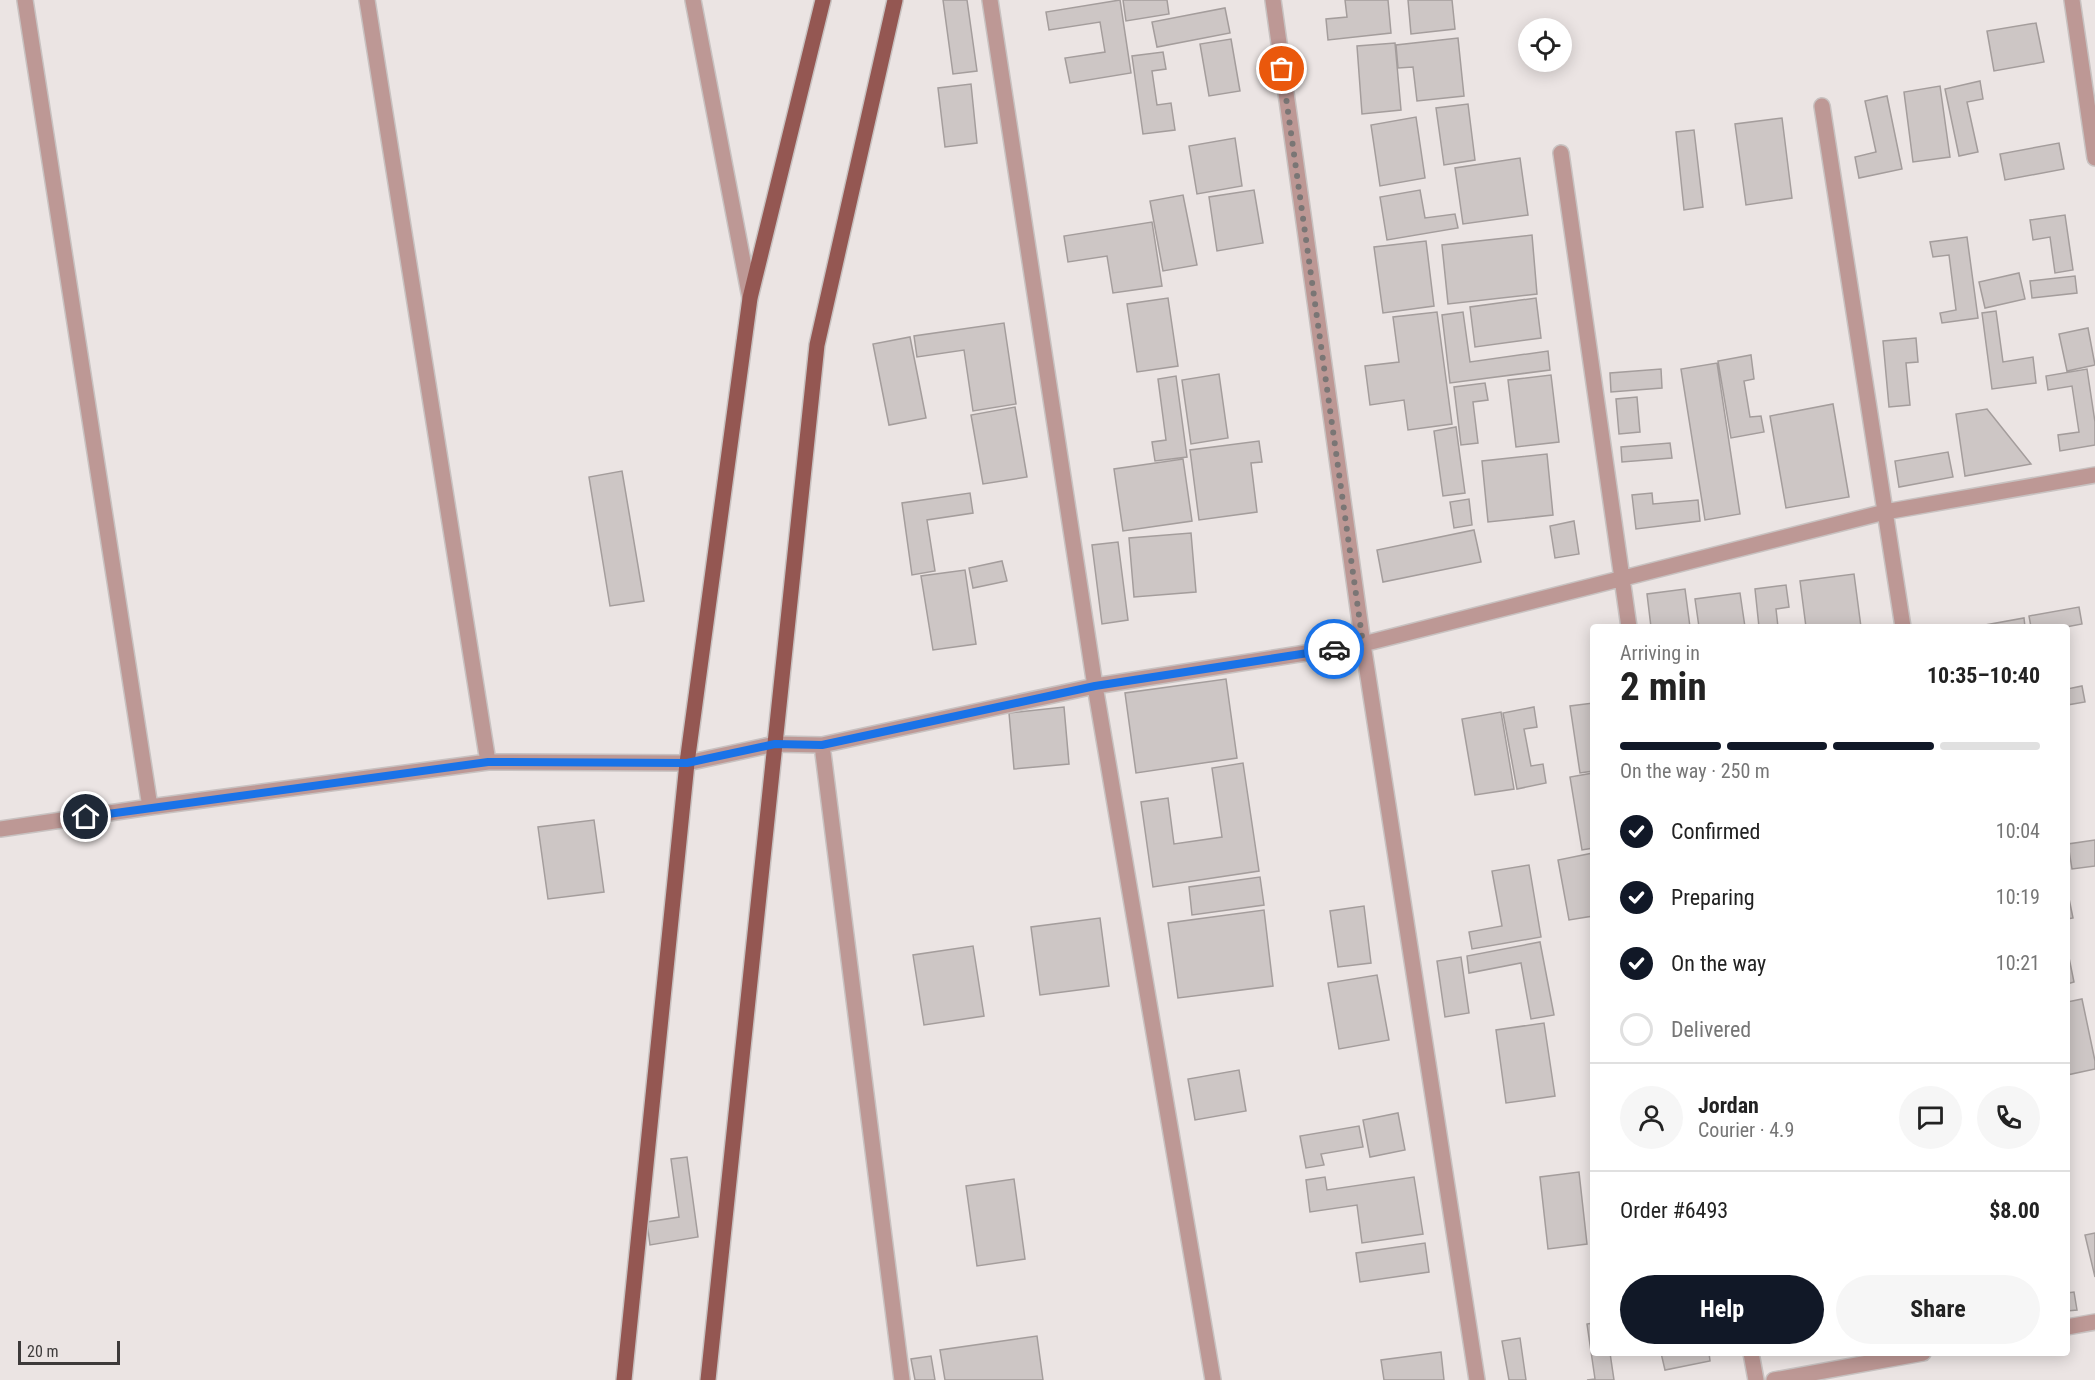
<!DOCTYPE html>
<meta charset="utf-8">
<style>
:root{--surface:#fff;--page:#f6f6f6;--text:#222;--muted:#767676;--line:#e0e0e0;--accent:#111827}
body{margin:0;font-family:"Roboto Condensed",sans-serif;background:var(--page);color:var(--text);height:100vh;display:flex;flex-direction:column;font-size:22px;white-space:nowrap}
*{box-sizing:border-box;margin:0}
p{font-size:20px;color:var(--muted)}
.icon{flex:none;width:33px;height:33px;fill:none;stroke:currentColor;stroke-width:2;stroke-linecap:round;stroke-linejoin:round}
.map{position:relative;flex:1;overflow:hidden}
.sheet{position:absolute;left:1590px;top:624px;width:480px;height:732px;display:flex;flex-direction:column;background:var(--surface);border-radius:6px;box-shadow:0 3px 15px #0003}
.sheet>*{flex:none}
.buttons{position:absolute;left:1518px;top:18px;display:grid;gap:12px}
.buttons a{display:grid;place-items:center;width:54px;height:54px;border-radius:50%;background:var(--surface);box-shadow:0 3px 15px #0003;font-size:30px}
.scale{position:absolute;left:18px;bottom:15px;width:102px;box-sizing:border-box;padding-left:6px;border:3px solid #3d3a3a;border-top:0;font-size:16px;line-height:21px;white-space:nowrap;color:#3d3a3a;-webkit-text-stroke:4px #ebe4e3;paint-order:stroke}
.pin{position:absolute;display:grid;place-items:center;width:51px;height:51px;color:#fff;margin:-26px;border:3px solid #fff;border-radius:50%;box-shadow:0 2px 6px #0007}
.courier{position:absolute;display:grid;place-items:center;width:60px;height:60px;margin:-30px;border:4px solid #1a73e8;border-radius:50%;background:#fff;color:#222;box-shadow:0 2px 8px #0007}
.overview em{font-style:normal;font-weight:700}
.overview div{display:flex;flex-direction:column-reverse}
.overview{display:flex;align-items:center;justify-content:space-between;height:102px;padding:0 30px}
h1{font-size:39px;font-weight:700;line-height:45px}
.bar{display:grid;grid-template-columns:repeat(4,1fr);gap:9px 6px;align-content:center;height:72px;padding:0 30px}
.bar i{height:8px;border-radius:4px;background:var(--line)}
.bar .current{background:var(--accent)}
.bar p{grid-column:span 4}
.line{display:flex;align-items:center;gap:15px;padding:0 30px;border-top:2px solid var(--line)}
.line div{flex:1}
.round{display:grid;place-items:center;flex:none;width:63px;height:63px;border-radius:32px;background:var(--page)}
ol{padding:0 30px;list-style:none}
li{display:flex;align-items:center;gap:18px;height:66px}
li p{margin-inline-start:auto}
li .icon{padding:6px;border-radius:50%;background:var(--accent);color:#fff;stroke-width:4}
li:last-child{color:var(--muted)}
li i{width:33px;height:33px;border:3px solid var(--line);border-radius:50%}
.cta{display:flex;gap:12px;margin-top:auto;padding:12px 30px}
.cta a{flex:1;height:69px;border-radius:36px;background:var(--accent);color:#fff;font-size:24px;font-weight:700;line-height:69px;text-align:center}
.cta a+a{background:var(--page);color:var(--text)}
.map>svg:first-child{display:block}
.building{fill:#cdc6c5;stroke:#a49d9c;stroke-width:1.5}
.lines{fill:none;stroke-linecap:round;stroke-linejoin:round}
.minor-casing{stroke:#c8c2c1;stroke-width:18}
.major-casing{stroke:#c8c2c1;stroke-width:18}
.minor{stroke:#bd9895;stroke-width:15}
.major{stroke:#945752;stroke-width:15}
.done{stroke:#7a7675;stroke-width:6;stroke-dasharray:0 10.8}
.route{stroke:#1a73e8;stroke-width:8}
</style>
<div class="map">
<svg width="2095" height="1380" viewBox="0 0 2095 1380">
<rect width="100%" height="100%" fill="#ebe4e3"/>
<path class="building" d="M943,0H967L977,71L953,74Z
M1120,0L1131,73L1070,83L1065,58L1105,52L1100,22L1049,30L1046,12Z
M1123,0H1167L1169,14L1126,21Z
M1345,0H1388L1391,33L1328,40L1326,19L1347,17Z
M1408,0H1452L1455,29L1411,34Z
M1225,8L1230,33L1157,47L1152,22Z
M2036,23L2044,62L1994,71L1987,31Z
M1458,38L1464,96L1417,101L1413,67L1398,68L1396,45Z
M1231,39L1240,91L1209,96L1200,44Z
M1395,43L1401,110L1362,114L1357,46Z
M1163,52L1166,69L1152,71L1157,105L1171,103L1175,130L1143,134L1132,56Z
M1980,81L1983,99L1967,102L1978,152L1959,156L1945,89Z
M971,84L977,143L945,147L938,88Z
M1940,86L1950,157L1913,162L1904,92Z
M1887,96L1902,169L1859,178L1855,157L1876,152L1865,101Z
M1468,104L1475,160L1444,165L1436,108Z
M1416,117L1425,178L1380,186L1371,125Z
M1782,118L1792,198L1746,205L1735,124Z
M1694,130L1703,207L1684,210L1676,132Z
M1235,138L1242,186L1197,194L1189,146Z
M2059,143L2064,169L2005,180L2000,154Z
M1520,158L1528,215L1463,224L1455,168Z
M1254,190L1263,243L1217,251L1209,197Z
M1420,190L1425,218L1455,214L1458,228L1387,240L1380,197Z
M1183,195L1197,265L1163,271L1150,201Z
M2065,215L2073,270L2055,273L2050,237L2033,240L2030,220Z
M1152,222L1162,286L1113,293L1107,256L1068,262L1064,236Z
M1532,235L1537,294L1448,304L1442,245Z
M1967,237L1978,318L1942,323L1940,313L1956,310L1949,255L1933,257L1930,242Z
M1426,241L1434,306L1383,313L1374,247Z
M2019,273L2025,299L1985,308L1979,282Z
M2075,276L2077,293L2032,298L2030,281Z
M1168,298L1178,366L1137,372L1127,304Z
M1536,298L1541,338L1475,347L1470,307Z
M1996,311L2003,362L2033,357L2036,383L1992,389L1982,313Z
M1437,312L1452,424L1408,430L1404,400L1370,405L1365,366L1399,362L1393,317Z
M1463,312L1470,362L1548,351L1550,370L1450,383L1442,315Z
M1004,323L1016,404L973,411L964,350L917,357L914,336Z
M2088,328L2095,365L2067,371L2059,334Z
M910,337L926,418L889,425L873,344Z
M1916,338L1918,362L1906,363L1910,405L1889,407L1883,341Z
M1751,355L1754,379L1744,381L1750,417L1761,416L1764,432L1731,438L1718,361Z
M1717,363L1740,514L1705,520L1681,369Z
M1661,369L1662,388L1611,392L1610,373Z
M2087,369L2095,422V445L2060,451L2058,435L2079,432L2072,386L2048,390L2046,376Z
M1219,374L1228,438L1191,444L1182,380Z
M1551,375L1559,442L1516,447L1508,380Z
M1176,376L1187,457L1155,461L1152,442L1166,440L1158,379Z
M1485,383L1488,400L1473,402L1478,443L1461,445L1454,387Z
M1637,397L1640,432L1619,434L1616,399Z
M1833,404L1849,497L1786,508L1770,416Z
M1015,407L1027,477L983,484L971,415Z
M1987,409L2031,464L1965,476L1956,414Z
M1456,427L1465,493L1443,496L1434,431Z
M1259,441L1262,462L1251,463L1257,512L1199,520L1190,450Z
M1670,443L1672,458L1622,462L1621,447Z
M1948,452L1953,477L1899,487L1895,461Z
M1547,454L1553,515L1488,522L1482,461Z
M1183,459L1192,521L1123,531L1114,469Z
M622,471L644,601L610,606L589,477Z
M970,493L973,513L927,520L935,571L912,575L902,503Z
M1652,493L1653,504L1698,500L1700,521L1636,529L1632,495Z
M1469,499L1472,525L1454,528L1450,502Z
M1574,521L1579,554L1555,558L1550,526Z
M1474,530L1481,562L1383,582L1377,550Z
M1191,533L1196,592L1134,597L1129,538Z
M1118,542L1128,620L1102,624L1092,545Z
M1002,561L1007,581L973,588L969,568Z
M965,570L976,644L933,650L921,576Z
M1854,574L1861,627H1806L1800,581Z
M1786,585L1789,607L1776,609L1778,627H1759L1755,589Z
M1685,589L1690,627H1651L1647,594Z
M1740,593L1745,627H1699L1695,599Z
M2079,607L2082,624L2066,627H2031L2029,616Z
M2024,618L2025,627H1980V626Z
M1226,679L1237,758L1136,773L1125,693Z
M2082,686L2085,702L2067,705V689Z
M1593,703V771L1580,773L1570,706Z
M1064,707L1069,764L1014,769L1009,713Z
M1534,707L1537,727L1524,729L1531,766L1543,764L1546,783L1517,789L1503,713Z
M1501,712L1514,789L1475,795L1462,719Z
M1243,763L1259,871L1153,887L1141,802L1168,798L1174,844L1222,837L1212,768Z
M1593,773V848L1582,850L1570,777Z
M594,820L604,892L548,899L538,827Z
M2095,840V866L2072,869L2068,844Z
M1593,853V916L1569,920L1558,860Z
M1529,865L1541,937L1472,949L1469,932L1502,926L1492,871Z
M1260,877L1264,905L1192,915L1189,887Z
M2067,889L2073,918L2067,919Z
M1364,906L1371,963L1338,967L1330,911Z
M1264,910L1273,986L1178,998L1168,923Z
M1100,918L1109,986L1040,995L1031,927Z
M1540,942L1554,1015L1531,1019L1521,963L1469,973L1467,956Z
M973,946L984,1016L924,1025L913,955Z
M2067,948L2074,982L2067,984Z
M1461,957L1469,1013L1445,1017L1437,961Z
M1377,975L1389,1040L1339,1049L1328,983Z
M2082,999L2095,1061V1069L2067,1075V1002Z
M1544,1023L1555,1096L1506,1103L1496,1030Z
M1239,1070L1246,1111L1195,1120L1188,1079Z
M1398,1113L1405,1150L1370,1157L1363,1120Z
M1359,1126L1363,1147L1321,1154L1324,1165L1306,1168L1300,1136Z
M687,1157L698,1237L650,1245L647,1222L679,1217L671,1159Z
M1579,1172L1587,1244L1548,1249L1540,1177Z
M1325,1177L1327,1190L1414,1177L1423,1234L1362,1243L1357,1205L1310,1212L1306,1180Z
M1014,1179L1025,1259L977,1266L966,1186Z
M2095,1233V1277L2085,1235Z
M1425,1243L1429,1272L1360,1282L1356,1253Z
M2074,1292L2077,1310L2067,1311V1293Z
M1593,1323V1353H1610L1614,1380H1587L1595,1379L1587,1324Z
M1037,1336L1043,1380H945L940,1350Z
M1520,1338L1526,1380H1509L1502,1341Z
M1441,1352L1444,1380H1384L1381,1360Z
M1661,1353H1709L1710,1361L1665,1370Z
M931,1356L935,1380H915L911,1359Z"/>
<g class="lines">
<g class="minor-casing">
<path id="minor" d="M25,0L150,807
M367,0L488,762
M693,0L750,298
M990,0L1095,686L1213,1380
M1273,0L1363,644L1477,1380
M2072,0L2095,158
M1822,106L1903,627
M1561,153L1629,627
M822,745L902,1380
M0,829L150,807L488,762L687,763L775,744L822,745L1095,686L1363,644L1885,512L2095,475
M2067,1327L2095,1322
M1751,1353L1756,1380
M1774,1380L1923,1353"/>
</g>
<g class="major-casing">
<path id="major" d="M624,1380L687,763L750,298L823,0
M708,1380L817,345L895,0"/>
</g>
<use href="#minor" class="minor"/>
<use href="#major" class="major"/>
</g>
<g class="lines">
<path class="done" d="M1282,69L1363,644L1334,649"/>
<path class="route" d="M86,817L488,762L687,763L775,744L822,745L1095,686L1334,649"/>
</g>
</svg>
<div class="buttons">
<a><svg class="icon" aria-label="locate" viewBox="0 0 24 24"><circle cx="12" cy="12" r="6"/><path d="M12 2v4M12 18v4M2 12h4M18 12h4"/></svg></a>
</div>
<div class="scale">20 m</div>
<div class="pin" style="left:1282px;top:69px;background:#ea580c"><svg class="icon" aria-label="bag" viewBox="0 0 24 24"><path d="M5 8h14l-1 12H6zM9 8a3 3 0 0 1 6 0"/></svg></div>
<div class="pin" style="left:86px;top:817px;background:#1f2937"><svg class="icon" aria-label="home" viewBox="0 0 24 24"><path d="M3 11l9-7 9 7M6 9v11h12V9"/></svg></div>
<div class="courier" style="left:1334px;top:649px"><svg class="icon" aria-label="car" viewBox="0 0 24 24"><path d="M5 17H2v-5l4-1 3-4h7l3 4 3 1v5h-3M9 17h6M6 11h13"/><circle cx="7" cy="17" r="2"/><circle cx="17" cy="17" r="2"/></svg></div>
<section class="sheet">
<div class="overview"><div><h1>2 min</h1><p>Arriving in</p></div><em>10:35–10:40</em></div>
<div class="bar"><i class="current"></i><i class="current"></i><i class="current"></i><i></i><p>On the way · 250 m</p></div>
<ol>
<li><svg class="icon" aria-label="check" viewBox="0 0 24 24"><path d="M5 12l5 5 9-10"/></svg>Confirmed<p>10:04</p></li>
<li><svg class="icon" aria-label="check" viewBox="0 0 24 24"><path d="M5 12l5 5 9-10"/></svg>Preparing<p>10:19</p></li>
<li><svg class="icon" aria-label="check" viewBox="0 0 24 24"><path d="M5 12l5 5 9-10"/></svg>On the way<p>10:21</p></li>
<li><i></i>Delivered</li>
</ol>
<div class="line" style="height:108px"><a class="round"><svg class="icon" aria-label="person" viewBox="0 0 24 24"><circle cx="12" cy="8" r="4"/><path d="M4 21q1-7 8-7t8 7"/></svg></a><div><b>Jordan</b><p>Courier · 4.9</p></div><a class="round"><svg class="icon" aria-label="chat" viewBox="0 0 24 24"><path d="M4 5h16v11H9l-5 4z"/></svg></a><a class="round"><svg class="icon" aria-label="phone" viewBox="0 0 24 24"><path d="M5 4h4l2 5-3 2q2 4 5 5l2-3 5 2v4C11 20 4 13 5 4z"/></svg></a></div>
<div class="line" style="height:78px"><div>Order #6493</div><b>$8.00</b></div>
<div class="cta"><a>Help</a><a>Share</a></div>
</section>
</div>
